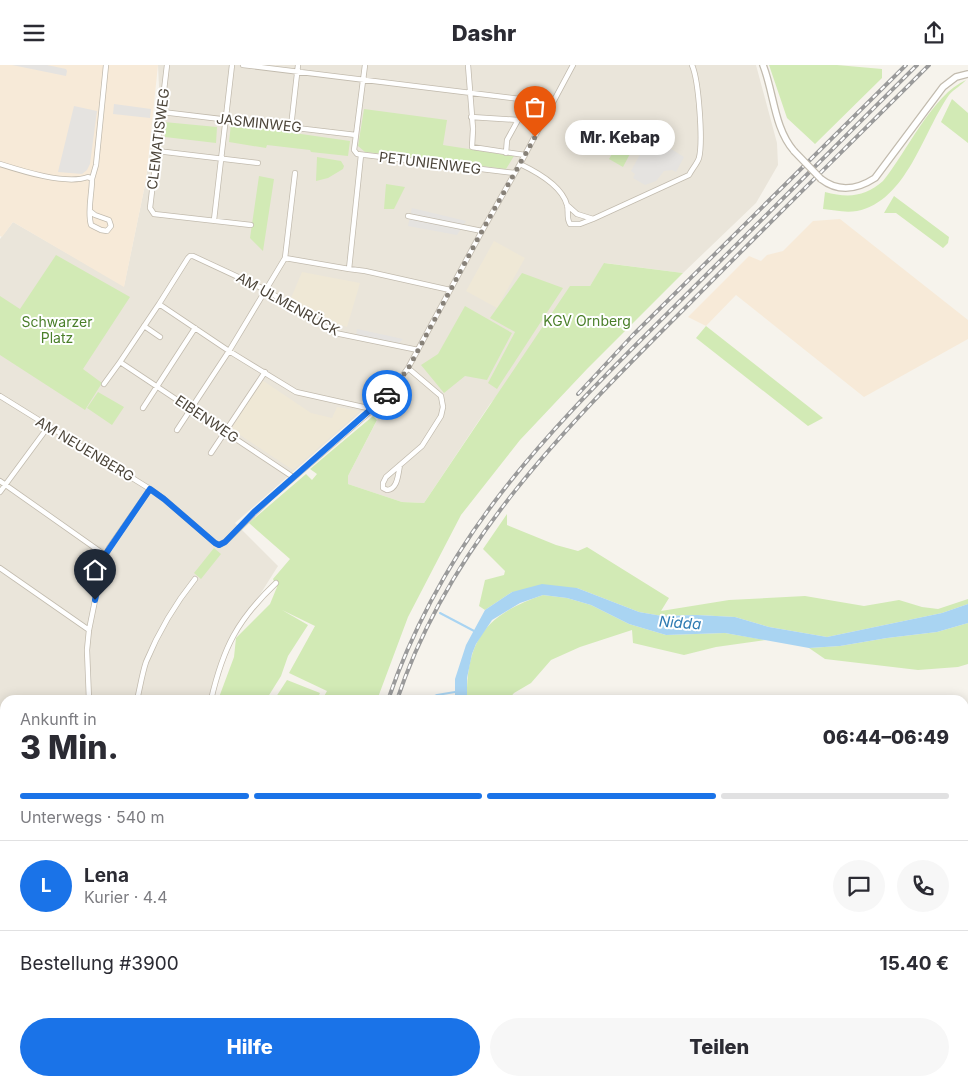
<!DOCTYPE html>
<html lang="de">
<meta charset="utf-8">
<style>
:root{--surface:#fff;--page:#f7f7f7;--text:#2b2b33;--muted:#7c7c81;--line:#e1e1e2;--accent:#1a73e8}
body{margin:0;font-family:Inter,sans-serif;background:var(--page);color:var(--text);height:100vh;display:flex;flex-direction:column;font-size:19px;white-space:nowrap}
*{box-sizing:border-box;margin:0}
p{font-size:16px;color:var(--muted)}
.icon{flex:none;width:28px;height:28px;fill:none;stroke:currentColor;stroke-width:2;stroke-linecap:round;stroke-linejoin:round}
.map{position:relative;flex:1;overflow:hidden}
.details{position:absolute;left:0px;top:630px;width:969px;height:391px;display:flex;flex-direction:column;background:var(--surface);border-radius:15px 15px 0 0;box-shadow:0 2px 12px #0003}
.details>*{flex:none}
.pin{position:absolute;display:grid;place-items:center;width:42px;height:42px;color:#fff;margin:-51px -21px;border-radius:50% 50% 50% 0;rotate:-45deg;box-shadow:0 0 5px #0007}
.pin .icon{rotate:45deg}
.courier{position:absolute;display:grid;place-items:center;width:50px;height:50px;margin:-25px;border:4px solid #1a73e8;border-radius:50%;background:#fff;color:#222;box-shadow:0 1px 6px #0007}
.bubble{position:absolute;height:35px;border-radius:18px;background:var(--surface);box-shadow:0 2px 12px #0003;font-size:16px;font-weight:800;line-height:35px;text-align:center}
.head em{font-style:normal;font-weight:800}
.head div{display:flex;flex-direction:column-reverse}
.head{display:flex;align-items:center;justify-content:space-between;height:85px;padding:0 20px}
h1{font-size:32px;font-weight:800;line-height:38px}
.bar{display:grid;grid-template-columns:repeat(4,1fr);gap:8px 5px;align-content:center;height:60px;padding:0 20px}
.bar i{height:6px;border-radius:4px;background:var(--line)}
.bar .on{background:var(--accent)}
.bar p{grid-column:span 4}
.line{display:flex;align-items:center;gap:12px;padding:0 20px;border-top:1px solid var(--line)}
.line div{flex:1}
.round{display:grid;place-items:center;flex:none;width:52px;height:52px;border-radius:26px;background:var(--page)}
.action{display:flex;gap:10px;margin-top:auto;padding:10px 20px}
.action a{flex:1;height:58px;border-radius:30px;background:var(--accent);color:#fff;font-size:20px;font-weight:800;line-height:58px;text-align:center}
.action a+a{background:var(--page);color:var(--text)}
header{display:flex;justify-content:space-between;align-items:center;height:65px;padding:0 20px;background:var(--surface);font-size:22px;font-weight:800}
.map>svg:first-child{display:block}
.residential{fill:#eae5da}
.commercial{fill:#f7ead8}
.education{fill:#efe8d6}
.green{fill:#d2eab5}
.parking{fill:#e5e3e0}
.water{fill:#a9d4f2}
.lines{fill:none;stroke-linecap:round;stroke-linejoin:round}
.stream{stroke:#a9d4f2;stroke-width:2}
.minor-casing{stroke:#c2bbae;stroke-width:6}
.tertiary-casing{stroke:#c2bbae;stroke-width:8}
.minor{stroke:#fff;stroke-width:4.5}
.tertiary{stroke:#fff;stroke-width:5.5}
.rail-casing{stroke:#9a9a9a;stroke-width:4}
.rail{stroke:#fff;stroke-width:2;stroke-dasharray:5.5;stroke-linecap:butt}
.tertiary-bridge-casing{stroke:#c2bbae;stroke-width:8;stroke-linecap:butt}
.tertiary-bridge{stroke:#fff;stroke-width:5.5}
.done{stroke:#878178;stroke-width:5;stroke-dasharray:0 9}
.route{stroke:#1a73e8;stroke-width:6}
.labels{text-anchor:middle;stroke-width:4;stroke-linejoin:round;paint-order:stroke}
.street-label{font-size:14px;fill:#4b4439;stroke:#fff}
.park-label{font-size:14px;fill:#4a7f2a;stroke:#fff}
.water-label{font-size:15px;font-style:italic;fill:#2e7ab2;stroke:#fff}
</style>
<header><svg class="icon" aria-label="menu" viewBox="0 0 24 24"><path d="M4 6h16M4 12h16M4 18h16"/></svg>Dashr<svg class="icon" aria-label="share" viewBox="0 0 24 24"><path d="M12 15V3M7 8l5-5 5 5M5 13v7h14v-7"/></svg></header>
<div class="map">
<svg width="968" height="1021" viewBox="0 0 968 1021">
<rect width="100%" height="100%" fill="#f6f3ec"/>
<path class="residential" d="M158,0H756L777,78L778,100L756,138L683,208L605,198L590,221L490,339L424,438L402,437L348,419V411L386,338L377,333L235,458L278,501L221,591L210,635H5V837L0,824V174L13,157L124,221L146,115L159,22Z
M69,1016H353L354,1021H68Z"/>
<path class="commercial" d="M0,0H158L146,115L124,222L13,157L2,172L0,171Z
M840,154L968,255V274L864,332L736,230L706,261L688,252L749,191L761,196L767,190L783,186L813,156Z"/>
<path class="education" d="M494,176L525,193L497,243L466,226Z
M302,207L360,218L347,262L327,256L291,233Z
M262,315L311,348L332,353L337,342L360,346L293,405L231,364Z"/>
<path class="green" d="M769,0H837L882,4V13L815,79L787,53Z
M966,15C962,20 954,24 949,30C923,67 907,136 857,146C844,148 834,145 823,144L825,127C848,133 865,132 883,116C906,88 933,29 966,15Z
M952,34L968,48V78L941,57Z
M364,44L447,55L443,80L514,91L506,104L441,96L440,95L365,87L358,81Z
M164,57L217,62L216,78L165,72Z
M231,59L350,76L348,91L311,87L310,85L267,80L266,83L229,77Z
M625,59L641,68L623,102L609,94L613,87L605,83L610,75L615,77Z
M317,92L341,96L344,101L343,104L328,113L316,116Z
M259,111L274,114L263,186L250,173Z
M386,119L405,122L394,144H384Z
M894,131L949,172L948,178L943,183L896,148H884Z
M56,190L130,232L83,304L102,318L85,345L0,290V231L20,244Z
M604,198L683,208L587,304L520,375L461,450L408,552L377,635H322L327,626L289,608L315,561L282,545L308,560L288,591L281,611L266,635H218L234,592L236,573L270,539L277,522L273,514L290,494L249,458L306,409L312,415L317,409L310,404L373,351L377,355L348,411V419L402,437L424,438L570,221H590Z
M522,208L563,223L497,324L488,318L515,267L490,253Z
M465,241L512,268L487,315L465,311L444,328L421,300L438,289Z
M706,261L823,353L808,361L696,273Z
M98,327L124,342L112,360L87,343Z
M507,449V460L556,480L578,486L587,482L669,533L661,546L729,535L805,531L864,541L899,535L922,542L938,544L968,534V539L942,548L827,572L769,562L735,552L697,550L662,551L639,547L577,523L512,527L485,545L479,541L485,515L504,510L505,506L483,484Z
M214,483L221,489L201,514L194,508Z
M543,530L567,533L591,540L629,559L666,570L725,568L766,575L716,582L684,590L633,578L632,565L580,582L551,595L531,618L514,628L508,635H467C466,575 486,549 543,530Z
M968,558V599L958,602L918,605L825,594L809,583L840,581L887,573L937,567Z
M287,615L320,628L317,635H274Z
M0,951L5,952V1016H60L59,1021H0Z"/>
<path class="parking" d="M12,0H47L66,4L67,6L66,11Z
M114,39L151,44L150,53L113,49Z
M74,41L97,46L90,99L87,105L82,109L58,107Z
M650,71L684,92L676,107L672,105L664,106L656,116L645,120L633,113L635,109L631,106Z
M412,143L466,156L457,170L408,161Z
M357,264L403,274L399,278L356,270Z"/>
<path class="water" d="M542,519L577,523L639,547L662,551L697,550L735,552L769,562L827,572L942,548L968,539V558L937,567L887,573L840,581L809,583L725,568L666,570L629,559L591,540L567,533L543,530L520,538L492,555L476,579L472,589L467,613V635H455V614L466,580L485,545L512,527Z"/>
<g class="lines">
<path class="stream" d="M440,548L476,567
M427,635L437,630L455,627"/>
<g class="minor-casing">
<path id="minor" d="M167,0L150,143L154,149L251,160
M243,0L552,38
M365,0L355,78L354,85L357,89L515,108
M468,0L473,64L472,82L525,90
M162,47L356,70
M471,52L518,55L507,75L506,88
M291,62L298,0
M157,86L258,98
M361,90L349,204L365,206L450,225
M0,99C22,106 66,120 88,112L92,114L96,100L106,0
M520,99C537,107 562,121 567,140C569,147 566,153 570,159H580L593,154
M295,108L285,193L349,204
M567,140L577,149L593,154L689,110C692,104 697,99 699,93C703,77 699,16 692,0
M90,146L95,150L109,155L111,161L107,166L101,165L91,160C87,146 92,129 92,114
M408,151L482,166
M214,155L232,0
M159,239L120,297L293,412
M144,261L160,272
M104,319L120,297
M0,331L150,424L164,434L215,478L219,480L225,477L269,434L379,339L393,324L408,303L482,166L520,99L573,0
M143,343L195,263
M372,344L296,327L229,286L159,239L188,193L190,191H193L266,225L335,268L418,285
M177,365L229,286L285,193
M211,388L265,307
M400,400C398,409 398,424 387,425L383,423V418L386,412L422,381L441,351L443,342L441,331L408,303
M0,416L105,490
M0,427L48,362
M0,503L89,565
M89,635L87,585L89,565L103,496L109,483L150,424
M137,635C140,623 142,609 146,597C158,568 175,539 195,514
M211,635C223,583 237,555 276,518
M0,701L5,712
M143,1016L148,1021
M262,1016L265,1021
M323,1016L324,1021
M65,1021L66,1016
M134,1021L135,1016"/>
</g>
<g class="tertiary-casing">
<path id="tertiary" d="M763,0C774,28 774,63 794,86
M821,114C839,128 858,124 875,113L943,22L956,12L968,9"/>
</g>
<use href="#minor" class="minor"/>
<use href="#tertiary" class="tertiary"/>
<g class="rail-casing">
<path id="rail" d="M578,329L633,270L906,0
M388,635C412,565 448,499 492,440C550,362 622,294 691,225C766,150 842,75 917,0
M397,635C450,475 572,356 688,240C768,159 849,80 929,0
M362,1016L363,1021
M372,1016L373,1021"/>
</g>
<use href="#rail" class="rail"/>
<g class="tertiary-bridge-casing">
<path id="tertiary-bridge" d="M794,86L821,114"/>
</g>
<use href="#tertiary-bridge" class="tertiary-bridge"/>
</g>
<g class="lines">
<path class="done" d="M387,330L408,304L482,166L535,72"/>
<path class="route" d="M95,535L105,490L150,424L164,434L215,478L219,480L225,477L254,447L387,330"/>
</g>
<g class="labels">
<g class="street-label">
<text transform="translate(259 58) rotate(6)" y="5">JASMINWEG</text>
<text transform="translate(158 74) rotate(-83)" y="5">CLEMATISWEG</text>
<text transform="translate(430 98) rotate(7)" y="5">PETUNIENWEG</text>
<text transform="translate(288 239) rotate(29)" y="5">AM ULMENRÜCK</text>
<text transform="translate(207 354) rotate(34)" y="5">EIBENWEG</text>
<text transform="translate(85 384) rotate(31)" y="5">AM NEUENBERG</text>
</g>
<g class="park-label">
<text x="587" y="261">KGV Ornberg</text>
<text x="57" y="262">Schwarzer<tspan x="57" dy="16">Platz</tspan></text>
</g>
<g class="water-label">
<text transform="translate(680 558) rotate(4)" y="5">Nidda</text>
</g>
</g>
</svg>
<div class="pin" style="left:535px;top:72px;background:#ea580c"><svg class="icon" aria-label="bag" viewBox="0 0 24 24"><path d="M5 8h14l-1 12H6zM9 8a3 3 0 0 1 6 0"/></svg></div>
<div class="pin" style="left:95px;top:535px;background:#1f2937"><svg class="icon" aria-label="home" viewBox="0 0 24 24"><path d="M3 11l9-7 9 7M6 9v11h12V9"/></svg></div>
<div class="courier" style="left:387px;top:330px"><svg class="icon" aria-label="car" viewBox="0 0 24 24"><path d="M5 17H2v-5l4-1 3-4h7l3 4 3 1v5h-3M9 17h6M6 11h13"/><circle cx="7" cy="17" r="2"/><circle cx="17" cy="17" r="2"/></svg></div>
<div class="bubble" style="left:565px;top:55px;width:110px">Mr. Kebap</div>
<section class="details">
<div class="head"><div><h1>3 Min.</h1><p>Ankunft in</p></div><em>06:44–06:49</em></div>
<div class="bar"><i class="on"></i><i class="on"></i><i class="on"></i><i></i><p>Unterwegs · 540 m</p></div>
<div class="line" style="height:90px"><b class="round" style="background:var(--accent);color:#fff">L</b><div><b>Lena</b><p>Kurier · 4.4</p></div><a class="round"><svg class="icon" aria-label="chat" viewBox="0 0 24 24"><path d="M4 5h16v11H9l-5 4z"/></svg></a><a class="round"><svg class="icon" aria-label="phone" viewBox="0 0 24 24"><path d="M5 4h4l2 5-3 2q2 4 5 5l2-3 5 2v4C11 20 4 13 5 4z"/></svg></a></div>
<div class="line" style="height:65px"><div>Bestellung #3900</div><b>15.40 €</b></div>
<div class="action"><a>Hilfe</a><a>Teilen</a></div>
</section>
</div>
